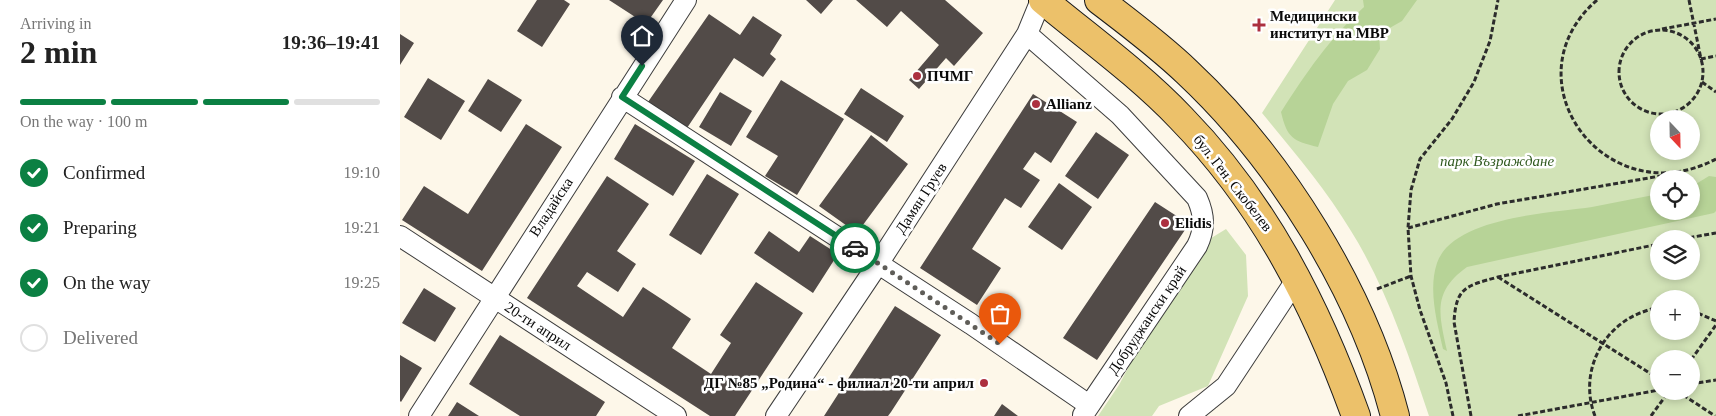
<!DOCTYPE html>
<meta charset="utf-8">
<style>
:root{--surface:#fff;--page:#f2f2f2;--text:#222;--muted:#767676;--line:#e0e0e0;--accent:#0b8043}
body{margin:0;font-family:"Times New Roman",serif;background:var(--page);color:var(--text);height:100vh;display:flex;flex-direction:column;font-size:19px;white-space:nowrap}
*{box-sizing:border-box;margin:0}
p{font-size:16px;color:var(--muted)}
.icon{flex:none;width:28px;height:28px;fill:none;stroke:currentColor;stroke-width:2;stroke-linecap:round;stroke-linejoin:round}
.map{position:relative;flex:1;overflow:hidden}
.panel{display:flex;flex-direction:column;background:var(--surface);width:400px}
.panel>*{flex:none}
.needle{width:32px;rotate:158deg}
.buttons{position:absolute;left:1250px;top:110px;display:grid;gap:10px}
.buttons a{display:grid;place-items:center;width:50px;height:50px;border-radius:50%;background:var(--surface);box-shadow:0 2px 8px #0003;font-size:25px}
.pin{position:absolute;display:grid;place-items:center;width:42px;height:42px;color:#fff;margin:-51px -21px;border-radius:50% 50% 50% 0;rotate:-45deg;box-shadow:0 0 5px #0007}
.pin .icon{rotate:45deg}
.courier{position:absolute;display:grid;place-items:center;width:50px;height:50px;margin:-25px;border:4px solid #0b8043;border-radius:50%;background:#fff;color:#222;box-shadow:0 1px 6px #0007}
.head em{font-style:normal;font-weight:700}
.head div{display:flex;flex-direction:column-reverse}
.head{display:flex;align-items:center;justify-content:space-between;height:85px;padding:0 20px}
h1{font-size:32px;font-weight:700;line-height:38px}
.bar{display:grid;grid-template-columns:repeat(4,1fr);gap:8px 5px;align-content:center;height:60px;padding:0 20px}
.bar i{height:6px;border-radius:4px;background:var(--line)}
.bar .current{background:var(--accent)}
.bar p{grid-column:span 4}
ol{padding:0 20px;list-style:none}
li{display:flex;align-items:center;gap:15px;height:55px}
li p{margin-inline-start:auto}
li .icon{padding:5px;border-radius:50%;background:var(--accent);color:#fff;stroke-width:4}
li:last-child{color:var(--muted)}
li i{width:28px;height:28px;border:2px solid var(--line);border-radius:50%}
main{display:flex;flex:1;min-height:0}
.map>svg:first-child{display:block}
.green{fill:#d2e3b7;fill-rule:evenodd}
.forest{fill:#b7d397}
.building{fill:#524b48}
.lines{fill:none;stroke-linecap:round;stroke-linejoin:round}
.minor-casing{stroke:#3d3d3d;stroke-width:22}
.primary-casing{stroke:#1b1b1b;stroke-width:30}
.path{stroke:#2c2c2c;stroke-width:3;stroke-dasharray:5 2.5;stroke-linecap:butt}
.minor{stroke:#fff;stroke-width:20}
.primary{stroke:#ecc16a;stroke-width:28}
.done{stroke:#5f5d58;stroke-width:5;stroke-dasharray:0 9}
.route{stroke:#0b8043;stroke-width:6}
.poi-dot{fill:#ac3040;stroke:#fff;stroke-width:2}
.labels{text-anchor:middle;stroke-width:5;stroke-linejoin:round;paint-order:stroke}
.poi-label{font-size:15px;font-weight:bold;fill:#0a0a0a;stroke:#fff;text-anchor:start}
.park-label{font-size:15px;font-style:italic;fill:#325b21;stroke:#fff}
.street-label{font-size:15px;fill:#0a0a0a;stroke:#fff}
</style>
<main>
<section class="panel">
<div class="head"><div><h1>2 min</h1><p>Arriving in</p></div><em>19:36–19:41</em></div>
<div class="bar"><i class="current"></i><i class="current"></i><i class="current"></i><i></i><p>On the way · 100 m</p></div>
<ol>
<li><svg class="icon" aria-label="check" viewBox="0 0 24 24"><path d="M5 12l5 5 9-10"/></svg>Confirmed<p>19:10</p></li>
<li><svg class="icon" aria-label="check" viewBox="0 0 24 24"><path d="M5 12l5 5 9-10"/></svg>Preparing<p>19:21</p></li>
<li><svg class="icon" aria-label="check" viewBox="0 0 24 24"><path d="M5 12l5 5 9-10"/></svg>On the way<p>19:25</p></li>
<li><i></i>Delivered</li>
</ol>
</section>
<div class="map">
<svg width="1316" height="416" viewBox="0 0 1316 416">
<rect width="100%" height="100%" fill="#fdf7e9"/>
<path class="green" d="M935,0H1316V416H1029C1008,353 986,287 951,231C925,188 893,151 862,113ZM1259,119H1291V151H1259ZM1259,179H1291V211H1259ZM1259,239H1291V271H1259ZM1259,299H1291V331H1259ZM1259,359H1291V391H1259Z
M826,229L846,255L848,296L808,386L759,406L752,416H698L719,385L746,334L808,240Z"/>
<path class="forest" d="M963,0H1017L1002,21L979,34L980,49L967,70L948,81L933,104L918,147C893,141 887,138 881,112C907,72 928,40 964,7Z
M1309,176L1316,177V211L1314,213L1067,267C1032,292 1039,314 1047,351L1043,349C1037,322 1028,290 1037,263C1053,217 1151,213 1192,207C1214,203 1236,198 1259,194V211H1291V187Z"/>
<path class="building" d="M137,0H164L170,4L142,47L117,31Z
M209,0H263L246,24Z
M406,0H433L421,14Z
M456,0H545L583,33L554,66L546,58L519,89L509,80L539,45L501,11L487,27Z
M309,14L340,35L353,16L382,35L370,54L376,59L363,77L334,58L287,128L248,102Z
M0,34L14,43L0,65Z
M28,78L65,101L41,140L4,117Z
M88,79L122,100L101,132L68,111Z
M381,80L444,119L397,195L365,176L378,156L346,137Z
M461,88L504,116L487,142L444,114Z
M320,92L352,111L331,146L299,127Z
M633,94L677,122L651,163L635,152L623,169L640,180L621,208L605,198L572,249L601,268L577,305L520,268Z
M126,124L162,147L82,271L2,220L24,186L68,214Z
M235,124L295,161L273,196L214,159Z
M696,132L729,155L698,199L665,176Z
M471,135L508,164L457,233L419,206Z
M307,174L339,194L301,255L269,235Z
M207,176L249,204L217,251L236,264L218,292L187,272L177,286L223,317L243,287L266,302L291,319L272,348L311,374L331,343L320,335L356,282L403,313L335,416H310L127,298Z
M659,183L692,207L662,250L628,227Z
M755,202L789,224L697,360L663,338Z
M369,231L399,252L410,236L438,254L413,293L354,253Z
M24,288L56,308L35,342L2,323Z
M495,306L541,335L491,412L488,416H424Z
M100,335L205,402L196,416H120L69,384Z
M0,355L22,368L1,402L0,401Z
M57,402L79,416H48Z
M602,404L618,416H594Z"/>
<g class="lines">
<g class="minor-casing">
<path id="minor" d="M627,34L720,115L797,198C805,216 805,229 797,246L683,415
M222,97L571,324L689,405
M0,236L276,416
M19,416L286,0
M376,416L478,264L627,34L641,0
M789,416L826,386L898,277"/>
</g>
<g class="primary-casing">
<path id="primary" d="M643,0C690,39 739,74 781,118C864,203 916,305 956,416
M699,0C729,23 760,46 787,72C881,160 963,292 995,416"/>
</g>
<path class="path" d="M1197,0C1105,80 1206,217 1316,159
M1289,0L1301,59L1316,56
M1262,29L1316,19
M1219 72a42 42 0 1 1 84 0a42 42 0 1 1-84 0Z
M1302,82L1316,92
M1008,228L1097,204L1266,175
M1282,239L1316,233
M1098,277L1259,379
M977,289L1011,276
M1291,310L1316,321
M1291,360L1316,325
M1291,384L1316,380
M1277,391L1315,416
M1053,416L1046,383L1020,310L1011,276L1008,228L1011,190L1020,159L1052,119L1074,82L1090,41L1098,0
M1071,416L1054,322C1056,287 1066,286 1098,277L1259,244
M1118,416L1259,390
M1195,416C1179,375 1200,329 1240,313C1246,311 1252,308 1259,308
M1251,416L1269,391"/>
<use href="#minor" class="minor"/>
<use href="#primary" class="primary"/>
</g>
<g class="lines">
<path class="done" d="M455,248L600,344"/>
<path class="route" d="M242,66L222,97L455,248"/>
</g>
<g class="poi-dot">
<path d="M856.5 17.5h5v5h5v5h-5v5h-5v-5h-5v-5h5z"/>
<circle cx="517" cy="76" r="5"/>
<circle cx="636" cy="104" r="5"/>
<circle cx="765" cy="223" r="5"/>
<circle cx="584" cy="383" r="5"/>
</g>
<g class="labels">
<g class="poi-label">
<text x="870" y="21">Медицински<tspan x="870" dy="17">институт на МВР</tspan></text>
<text x="527" y="81">ПЧМГ</text>
<text x="646" y="109">Allianz</text>
<text x="775" y="228">Elidis</text>
<text x="574" y="388" text-anchor="end">ДГ №85 „Родина“ - филиал 20-ти април</text>
</g>
<g class="park-label">
<text x="1097" y="166">парк Възраждане</text>
</g>
<g class="street-label">
<text transform="translate(833 183) rotate(52)" y="5">бул. Ген. Скобелев</text>
<text transform="translate(521 198) rotate(-57)" y="5">Дамян Груев</text>
<text transform="translate(151 207) rotate(-57)" y="5">Владайска</text>
<text transform="translate(747 320) rotate(-56)" y="5">Добруджански край</text>
<text transform="translate(138 326) rotate(33)" y="5">20-ти април</text>
</g>
</g>
</svg>
<div class="buttons">
<a><svg class="needle" viewBox="-14 -14 28 28"><path d="M0-13l5 13h-10z" fill="#e53935"/><path d="M0 13l5-13h-10z" fill="#767676"/></svg></a>
<a><svg class="icon" aria-label="locate" viewBox="0 0 24 24"><circle cx="12" cy="12" r="6"/><path d="M12 2v4M12 18v4M2 12h4M18 12h4"/></svg></a>
<a><svg class="icon" aria-label="layers" viewBox="0 0 24 24"><path d="M12 4l9 5-9 5-9-5zM3 14l9 5 9-5"/></svg></a>
<a>+</a>
<a>−</a>
</div>
<div class="pin" style="left:600px;top:344px;background:#ea580c"><svg class="icon" aria-label="bag" viewBox="0 0 24 24"><path d="M5 8h14l-1 12H6zM9 8a3 3 0 0 1 6 0"/></svg></div>
<div class="pin" style="left:242px;top:66px;background:#1f2937"><svg class="icon" aria-label="home" viewBox="0 0 24 24"><path d="M3 11l9-7 9 7M6 9v11h12V9"/></svg></div>
<div class="courier" style="left:455px;top:248px"><svg class="icon" aria-label="car" viewBox="0 0 24 24"><path d="M5 17H2v-5l4-1 3-4h7l3 4 3 1v5h-3M9 17h6M6 11h13"/><circle cx="7" cy="17" r="2"/><circle cx="17" cy="17" r="2"/></svg></div>
</div>
</main>
